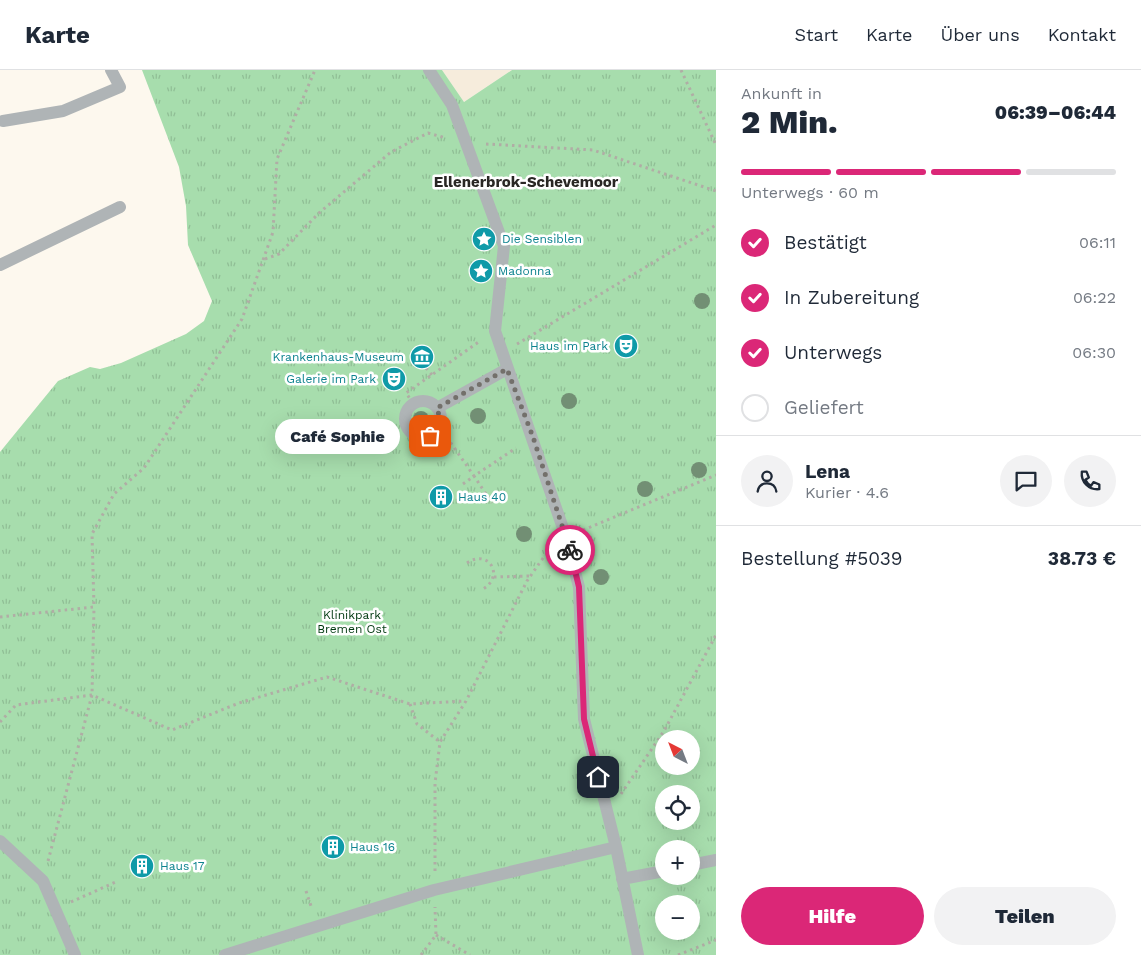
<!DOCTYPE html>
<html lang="de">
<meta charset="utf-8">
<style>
:root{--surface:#fff;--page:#f2f2f3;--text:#1f2937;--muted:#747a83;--line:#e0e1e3;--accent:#db2777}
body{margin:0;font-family:"Work Sans",sans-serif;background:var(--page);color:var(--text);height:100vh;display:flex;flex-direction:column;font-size:19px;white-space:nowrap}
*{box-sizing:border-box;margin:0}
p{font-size:16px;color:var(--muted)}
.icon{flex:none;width:28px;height:28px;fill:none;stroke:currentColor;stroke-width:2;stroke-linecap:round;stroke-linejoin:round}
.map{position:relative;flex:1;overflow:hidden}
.drawer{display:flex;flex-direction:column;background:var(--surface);width:425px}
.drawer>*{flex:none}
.needle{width:32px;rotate:318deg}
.fabs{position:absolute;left:655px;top:660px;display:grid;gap:10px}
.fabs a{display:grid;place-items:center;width:45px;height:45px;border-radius:50%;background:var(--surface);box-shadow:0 5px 20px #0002;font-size:25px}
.pin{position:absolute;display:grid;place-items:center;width:42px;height:42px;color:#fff;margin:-21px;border-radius:10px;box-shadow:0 2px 8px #0006}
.courier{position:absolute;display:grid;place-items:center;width:50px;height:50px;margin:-25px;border:4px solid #db2777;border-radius:50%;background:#fff;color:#222;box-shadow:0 1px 6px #0007}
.bubble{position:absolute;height:35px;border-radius:18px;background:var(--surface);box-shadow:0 5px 20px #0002;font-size:16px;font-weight:800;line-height:35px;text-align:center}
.summary em{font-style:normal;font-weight:800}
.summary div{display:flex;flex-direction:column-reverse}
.summary{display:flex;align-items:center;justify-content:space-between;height:85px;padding:0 25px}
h1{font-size:32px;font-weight:800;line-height:38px}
.bar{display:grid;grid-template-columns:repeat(4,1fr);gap:8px 5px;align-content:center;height:60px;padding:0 25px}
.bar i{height:6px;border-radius:4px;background:var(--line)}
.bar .active{background:var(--accent)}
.bar p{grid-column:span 4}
.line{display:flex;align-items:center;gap:12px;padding:0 25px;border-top:1px solid var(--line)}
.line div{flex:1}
.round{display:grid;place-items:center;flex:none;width:52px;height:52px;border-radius:26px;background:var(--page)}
ol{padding:0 25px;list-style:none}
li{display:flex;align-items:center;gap:15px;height:55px}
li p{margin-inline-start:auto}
li .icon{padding:5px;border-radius:50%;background:var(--accent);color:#fff;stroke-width:4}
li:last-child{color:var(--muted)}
li i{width:28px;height:28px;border:2px solid var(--line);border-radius:50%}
.primary-button{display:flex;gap:10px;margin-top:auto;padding:10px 25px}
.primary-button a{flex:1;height:58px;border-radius:30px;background:var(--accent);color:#fff;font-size:20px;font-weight:800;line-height:58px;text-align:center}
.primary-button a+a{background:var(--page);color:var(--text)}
header{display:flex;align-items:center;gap:30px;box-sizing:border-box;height:70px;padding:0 25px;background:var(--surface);border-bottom:1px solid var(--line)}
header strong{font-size:24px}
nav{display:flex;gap:28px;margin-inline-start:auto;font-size:18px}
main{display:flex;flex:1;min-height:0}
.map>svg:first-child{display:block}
.built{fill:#f6ecdc}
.park{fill:url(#park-tufts);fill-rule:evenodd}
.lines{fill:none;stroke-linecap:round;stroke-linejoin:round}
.path{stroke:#b0ada5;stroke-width:3;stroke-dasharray:2.5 4;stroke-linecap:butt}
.lane{stroke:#afb4b6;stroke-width:12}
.tree{fill:#728f74}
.done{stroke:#73706b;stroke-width:5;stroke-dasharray:0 9}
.route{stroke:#db2777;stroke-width:6}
.labels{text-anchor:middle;stroke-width:5;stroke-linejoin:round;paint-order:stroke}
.culture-label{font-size:12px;fill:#0d838f;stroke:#fff;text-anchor:start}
.park-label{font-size:12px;fill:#003910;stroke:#fff}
.quarter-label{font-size:15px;font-weight:bold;fill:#292724;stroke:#fff}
</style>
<header>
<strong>Karte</strong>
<nav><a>Start</a><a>Karte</a><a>Über uns</a><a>Kontakt</a></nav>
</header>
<main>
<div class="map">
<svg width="716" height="885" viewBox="0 0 716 885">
<defs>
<pattern id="park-tufts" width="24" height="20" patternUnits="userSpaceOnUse" patternTransform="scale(1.25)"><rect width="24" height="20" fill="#a7ddad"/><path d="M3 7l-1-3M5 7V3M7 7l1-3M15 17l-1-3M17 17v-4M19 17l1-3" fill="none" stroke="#90be95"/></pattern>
</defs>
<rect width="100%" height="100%" fill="#fdf8ee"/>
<path class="built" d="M442,0H512L464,32Z"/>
<path class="park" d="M142,0H442L464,32L512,0H716V885H0V382L58,311L90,297L100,299L121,293L186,264L204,251L212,231L188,175L186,136L179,97ZM664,669H691V696H664ZM664,724H691V751H664ZM664,779H691V806H664ZM664,834H691V861H664Z"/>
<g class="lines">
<path class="path" d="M681,0L716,75
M486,74L593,80L716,121
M265,189L279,184L319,143L391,82L428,63L446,68
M517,274L716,155
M426,298L432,305
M413,333L406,323L480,271
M435,363L446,366L474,406L516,378
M463,414L474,406L492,433
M583,460L716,405
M467,493C489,478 505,506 483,519
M494,507L530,506
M0,547L94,537L92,464L114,424L144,398L242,249L273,162L277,89L315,0
M410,634L417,654L440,672
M0,652L16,635L92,625L172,660L239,633L327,607L410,634L465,631
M621,724L664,661L716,565
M48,791L92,625L94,537
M435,801V713L440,672L466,631L527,511L543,488L550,481
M306,821L312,839
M71,832L118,811
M436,865L470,885
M421,885L436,865L435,837
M678,885L716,870"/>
<path class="lane" d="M429,0L452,35L504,176L495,261L566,467L579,517L584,649L616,777L638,885
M3,51L63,41L120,17L111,0
M0,195L120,137
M405 349a18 18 0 1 1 36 0a18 18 0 1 1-36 0Z
M437,338L507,299
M0,771L43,811L75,885
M691,795L716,790
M622,809L664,801
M225,885L434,820L616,777"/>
</g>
<g class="tree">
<circle cx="702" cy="231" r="8"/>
<circle cx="569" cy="331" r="8"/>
<circle cx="478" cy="346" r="8"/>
<circle cx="421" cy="349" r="8"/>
<circle cx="699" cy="400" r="8"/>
<circle cx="645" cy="419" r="8"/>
<circle cx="524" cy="464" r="8"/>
<circle cx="601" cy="507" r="8"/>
</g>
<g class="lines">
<path class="done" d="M430,366L441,353L437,338L507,299L533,367L570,480"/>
<path class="route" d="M570,480L579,517L584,649L598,707"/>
</g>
<defs>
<g id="sight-disc" transform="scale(1.25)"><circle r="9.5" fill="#0f9aa8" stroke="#fff"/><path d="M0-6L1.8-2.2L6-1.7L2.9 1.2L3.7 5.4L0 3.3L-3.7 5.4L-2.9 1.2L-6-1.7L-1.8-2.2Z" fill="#fff"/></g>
<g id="theatre-disc" transform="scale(1.25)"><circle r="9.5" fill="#0f9aa8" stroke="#fff"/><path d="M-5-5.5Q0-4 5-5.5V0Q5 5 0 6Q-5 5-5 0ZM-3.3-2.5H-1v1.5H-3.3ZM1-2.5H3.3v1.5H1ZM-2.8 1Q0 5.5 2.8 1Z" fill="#fff"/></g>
<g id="museum-disc" transform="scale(1.25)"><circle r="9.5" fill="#0f9aa8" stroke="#fff"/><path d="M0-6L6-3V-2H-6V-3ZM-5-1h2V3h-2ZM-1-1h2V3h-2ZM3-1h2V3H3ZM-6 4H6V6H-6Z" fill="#fff"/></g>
<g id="building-disc" transform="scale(1.25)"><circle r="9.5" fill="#0f9aa8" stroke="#fff"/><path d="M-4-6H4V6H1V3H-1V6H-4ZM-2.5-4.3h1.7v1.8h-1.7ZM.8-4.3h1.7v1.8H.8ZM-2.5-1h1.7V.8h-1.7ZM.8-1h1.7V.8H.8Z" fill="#fff"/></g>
</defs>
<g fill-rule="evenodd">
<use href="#sight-disc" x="484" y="169"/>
<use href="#sight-disc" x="481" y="201"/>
<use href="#theatre-disc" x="626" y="276"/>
<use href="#museum-disc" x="422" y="287"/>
<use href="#theatre-disc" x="394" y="309"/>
<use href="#building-disc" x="441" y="427"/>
<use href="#building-disc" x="333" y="777"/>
<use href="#building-disc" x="142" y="796"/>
</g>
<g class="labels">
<g class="culture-label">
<text x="502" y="173">Die Sensiblen</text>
<text x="498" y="205">Madonna</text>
<text x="608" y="280" text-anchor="end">Haus im Park</text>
<text x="404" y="291" text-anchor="end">Krankenhaus-Museum</text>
<text x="376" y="313" text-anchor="end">Galerie im Park</text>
<text x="458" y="431">Haus 40</text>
<text x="350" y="781">Haus 16</text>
<text x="160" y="800">Haus 17</text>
</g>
<g class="park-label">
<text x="352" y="549">Klinikpark<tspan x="352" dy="14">Bremen Ost</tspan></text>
</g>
<g class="quarter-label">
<text x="526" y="117">Ellenerbrok-Schevemoor</text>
</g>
</g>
</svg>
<div class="fabs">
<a><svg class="needle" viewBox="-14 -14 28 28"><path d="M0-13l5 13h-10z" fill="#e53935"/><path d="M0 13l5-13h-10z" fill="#747a83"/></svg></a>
<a><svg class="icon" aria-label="locate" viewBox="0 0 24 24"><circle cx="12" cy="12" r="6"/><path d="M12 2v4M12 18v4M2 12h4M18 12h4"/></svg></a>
<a>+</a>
<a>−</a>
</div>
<div class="pin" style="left:430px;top:366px;background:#ea580c"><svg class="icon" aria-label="bag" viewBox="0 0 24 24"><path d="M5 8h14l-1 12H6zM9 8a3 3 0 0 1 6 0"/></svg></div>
<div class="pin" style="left:598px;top:707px;background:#1f2937"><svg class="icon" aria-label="home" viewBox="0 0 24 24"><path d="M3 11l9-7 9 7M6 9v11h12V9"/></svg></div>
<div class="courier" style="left:570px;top:480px"><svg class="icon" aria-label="bike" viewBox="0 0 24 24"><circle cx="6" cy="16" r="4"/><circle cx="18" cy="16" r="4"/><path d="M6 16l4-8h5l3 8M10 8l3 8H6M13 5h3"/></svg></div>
<div class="bubble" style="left:275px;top:349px;width:125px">Café Sophie</div>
</div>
<section class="drawer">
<div class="summary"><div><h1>2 Min.</h1><p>Ankunft in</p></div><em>06:39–06:44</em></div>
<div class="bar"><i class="active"></i><i class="active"></i><i class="active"></i><i></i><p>Unterwegs · 60 m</p></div>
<ol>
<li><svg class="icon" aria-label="check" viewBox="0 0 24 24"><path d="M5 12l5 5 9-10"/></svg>Bestätigt<p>06:11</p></li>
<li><svg class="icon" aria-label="check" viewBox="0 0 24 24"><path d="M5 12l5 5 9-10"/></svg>In Zubereitung<p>06:22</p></li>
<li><svg class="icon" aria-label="check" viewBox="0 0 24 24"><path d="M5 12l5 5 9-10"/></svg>Unterwegs<p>06:30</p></li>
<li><i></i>Geliefert</li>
</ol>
<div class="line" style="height:90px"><a class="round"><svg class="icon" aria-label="person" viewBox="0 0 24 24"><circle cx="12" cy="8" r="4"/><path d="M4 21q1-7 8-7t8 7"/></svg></a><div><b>Lena</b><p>Kurier · 4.6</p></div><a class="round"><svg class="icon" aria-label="chat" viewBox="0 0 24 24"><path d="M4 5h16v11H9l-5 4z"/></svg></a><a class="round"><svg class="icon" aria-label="phone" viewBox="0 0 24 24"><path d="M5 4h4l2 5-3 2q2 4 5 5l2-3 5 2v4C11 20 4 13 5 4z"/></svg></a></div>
<div class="line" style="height:65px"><div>Bestellung #5039</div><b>38.73 €</b></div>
<div class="primary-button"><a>Hilfe</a><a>Teilen</a></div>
</section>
</main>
